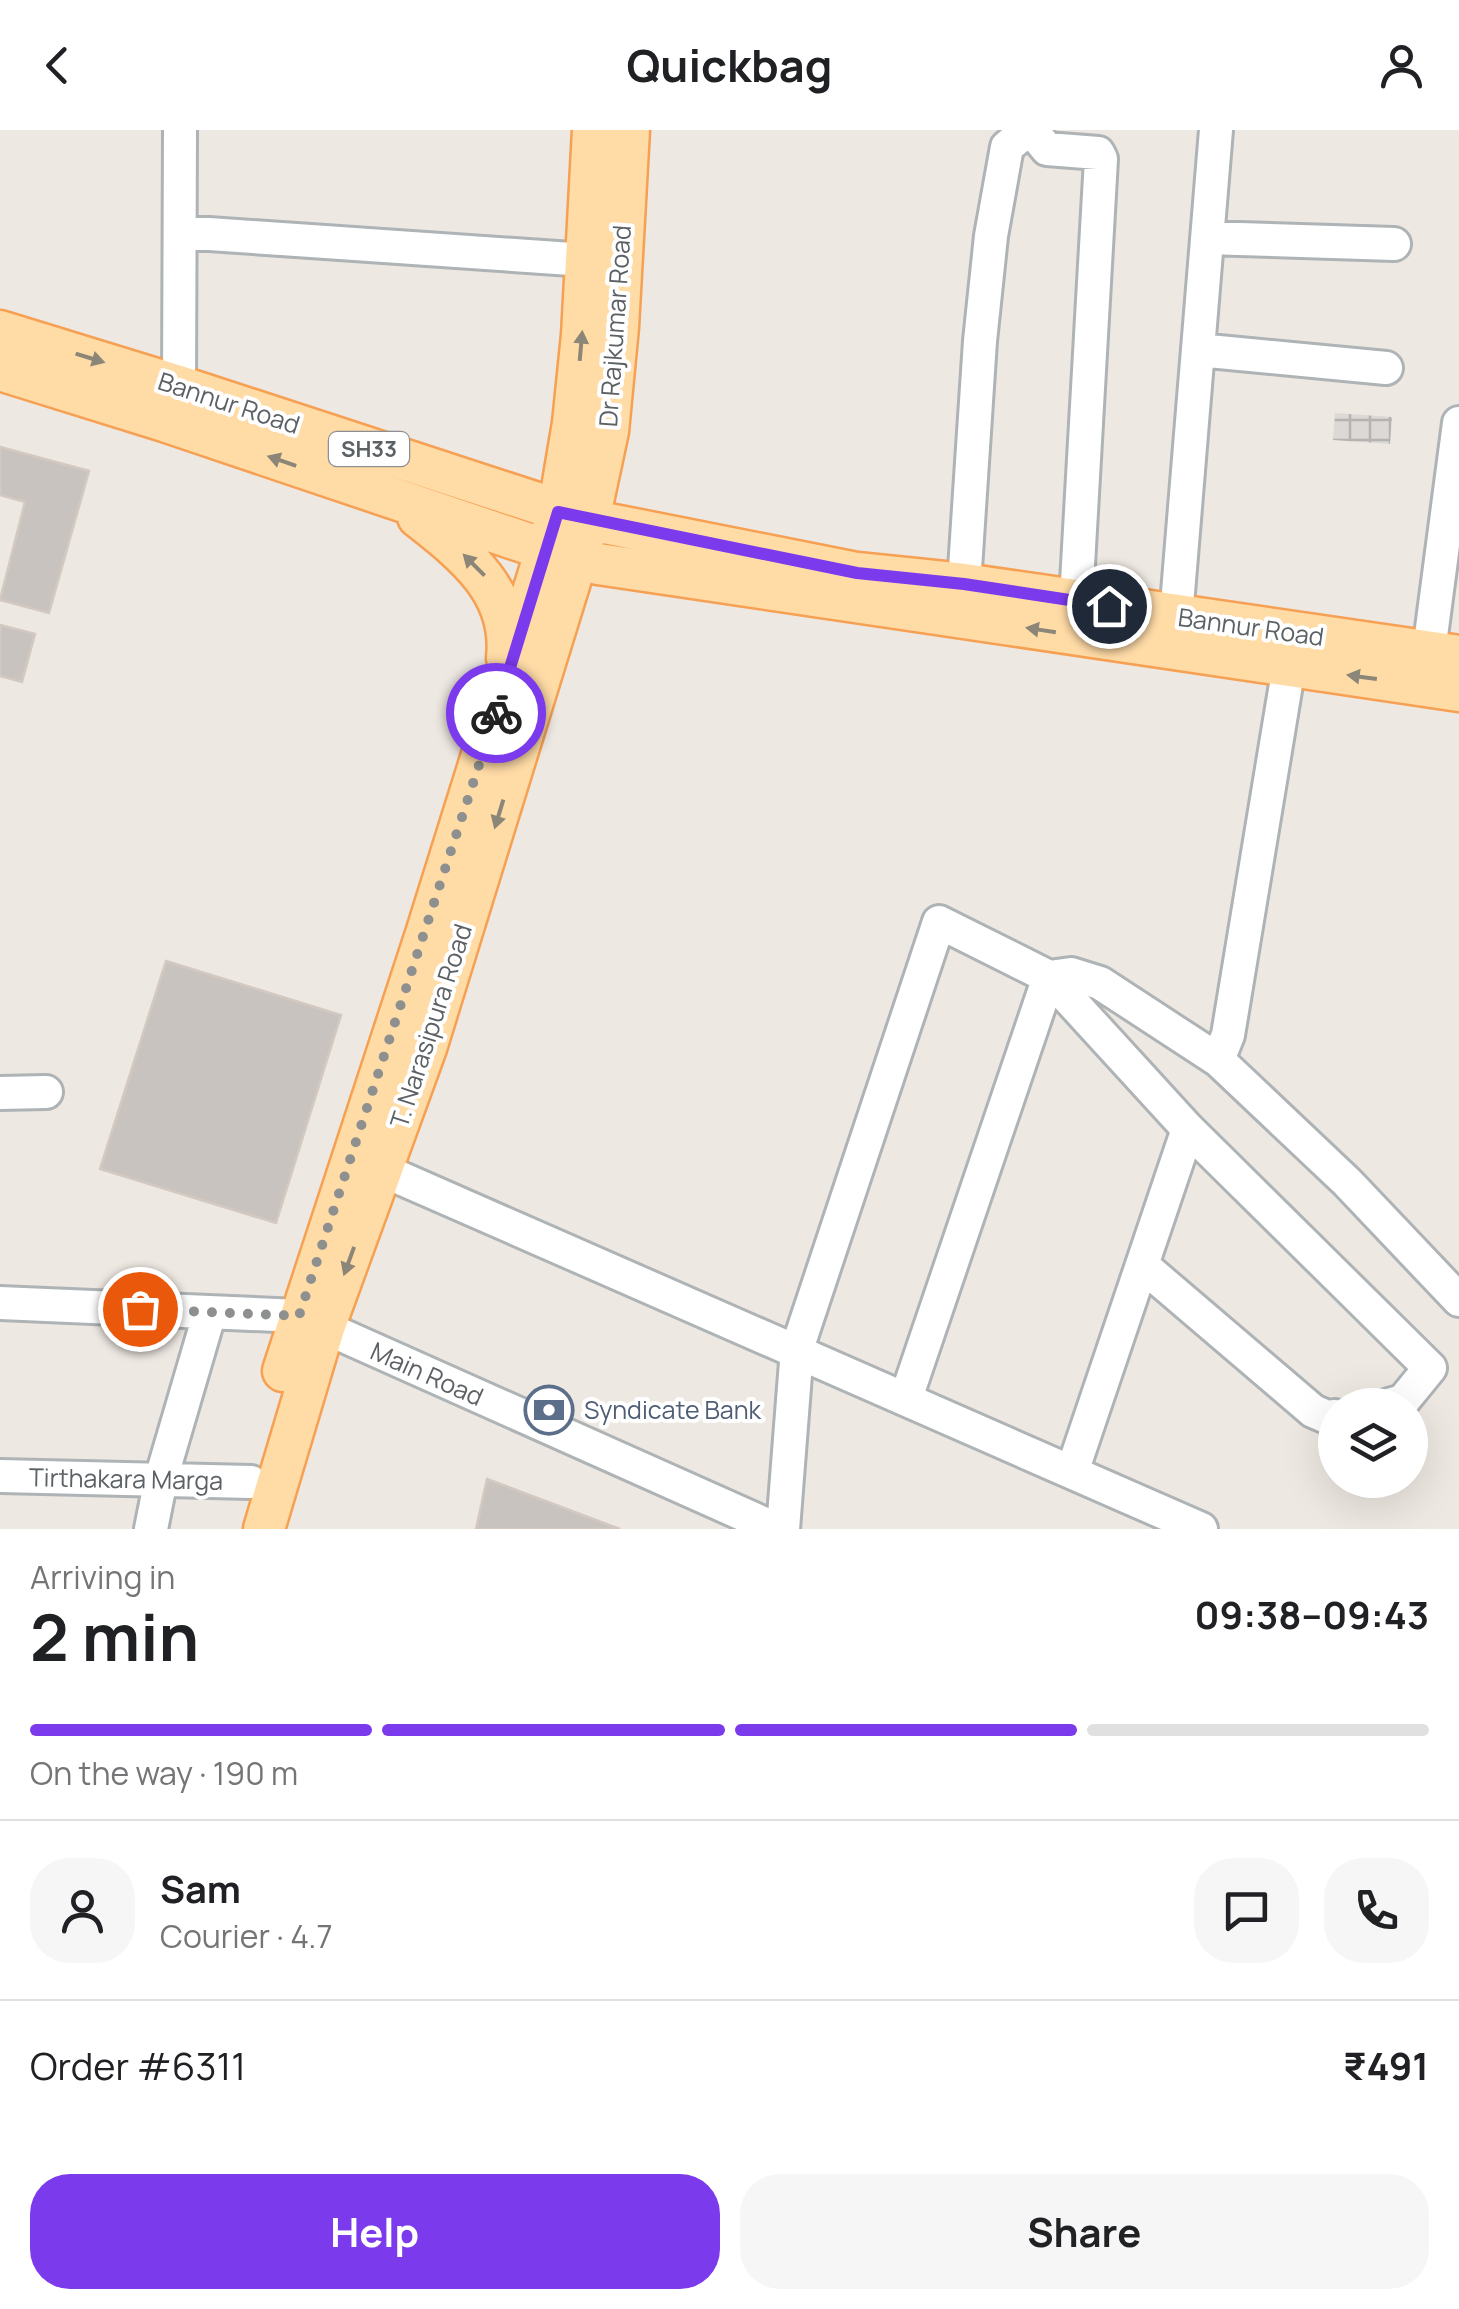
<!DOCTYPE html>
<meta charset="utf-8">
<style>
:root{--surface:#fff;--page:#f6f6f6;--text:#202124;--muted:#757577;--line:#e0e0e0;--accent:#7c3aed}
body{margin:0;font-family:Manrope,sans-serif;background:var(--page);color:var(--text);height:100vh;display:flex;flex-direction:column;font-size:38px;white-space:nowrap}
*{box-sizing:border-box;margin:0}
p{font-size:32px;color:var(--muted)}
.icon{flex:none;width:55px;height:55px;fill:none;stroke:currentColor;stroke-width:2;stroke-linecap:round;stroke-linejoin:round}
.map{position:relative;height:1399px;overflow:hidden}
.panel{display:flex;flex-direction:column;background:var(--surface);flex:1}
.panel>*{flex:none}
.controls{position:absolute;left:1318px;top:1258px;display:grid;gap:20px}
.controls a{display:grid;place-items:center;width:110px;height:110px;border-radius:50%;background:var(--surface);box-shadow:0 10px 40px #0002;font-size:50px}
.pin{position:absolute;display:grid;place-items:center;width:85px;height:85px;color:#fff;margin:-42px;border:5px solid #fff;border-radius:50%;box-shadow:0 2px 10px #0007}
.courier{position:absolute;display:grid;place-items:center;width:100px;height:100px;margin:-50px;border:8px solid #7c3aed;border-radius:50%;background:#fff;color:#222;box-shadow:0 2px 12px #0007}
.headline em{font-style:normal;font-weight:700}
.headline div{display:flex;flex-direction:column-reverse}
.headline{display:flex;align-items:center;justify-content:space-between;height:170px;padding:0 30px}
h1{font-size:65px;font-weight:700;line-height:75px}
.bar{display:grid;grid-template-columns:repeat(4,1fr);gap:15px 10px;align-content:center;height:120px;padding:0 30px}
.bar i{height:12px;border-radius:8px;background:var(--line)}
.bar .selected{background:var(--accent)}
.bar p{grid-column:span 4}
.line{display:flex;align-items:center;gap:25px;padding:0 30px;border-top:2px solid var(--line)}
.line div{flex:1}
.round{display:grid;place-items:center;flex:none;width:105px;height:105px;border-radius:40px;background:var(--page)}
.cta{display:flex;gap:20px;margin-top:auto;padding:20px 30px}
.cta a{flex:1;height:115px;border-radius:40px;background:var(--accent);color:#fff;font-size:40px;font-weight:700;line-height:115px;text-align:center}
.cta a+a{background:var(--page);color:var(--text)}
header{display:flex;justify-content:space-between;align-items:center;height:130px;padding:0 30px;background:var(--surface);font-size:45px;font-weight:700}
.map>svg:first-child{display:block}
.industrial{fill:url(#industrial-grid)}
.building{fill:#c9c3bf;stroke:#d3c9c0;stroke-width:2.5}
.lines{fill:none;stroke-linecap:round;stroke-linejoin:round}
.minor-casing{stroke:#aeb3b6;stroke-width:38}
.major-casing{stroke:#f6a053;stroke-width:45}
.minor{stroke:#fff;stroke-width:32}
.major{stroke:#ffdba6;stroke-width:40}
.oneway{fill:#8c8678}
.done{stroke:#8e9090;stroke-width:10;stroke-dasharray:0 18}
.route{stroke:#7c3aed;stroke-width:12}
.labels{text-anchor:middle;stroke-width:8;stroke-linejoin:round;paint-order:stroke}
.shield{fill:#fff;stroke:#8c9092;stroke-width:2.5}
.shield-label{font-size:22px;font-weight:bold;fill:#5b6164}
.street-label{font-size:25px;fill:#5b6164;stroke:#fff}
.service-label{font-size:25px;fill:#4e5e75;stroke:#fff;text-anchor:start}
</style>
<header><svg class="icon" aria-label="back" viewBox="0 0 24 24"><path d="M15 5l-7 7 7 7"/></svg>Quickbag<svg class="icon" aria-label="person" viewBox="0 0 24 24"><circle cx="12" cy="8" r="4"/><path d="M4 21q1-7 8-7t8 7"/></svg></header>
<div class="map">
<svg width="1459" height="1399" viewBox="0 0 1459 1399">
<defs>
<pattern id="industrial-grid" width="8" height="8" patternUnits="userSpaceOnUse" patternTransform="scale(2.5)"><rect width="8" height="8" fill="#dcd8d5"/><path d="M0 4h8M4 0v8" fill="none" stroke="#b5b3b0"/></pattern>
</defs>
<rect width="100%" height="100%" fill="#eee8e2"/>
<path class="industrial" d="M1335,283L1392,287L1390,314L1333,310Z"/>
<path class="building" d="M0,317L89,341L49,483L0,470L25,372L0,365Z
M0,495L35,504L22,552L0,546Z
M166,831L341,885L276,1093L100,1039Z
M487,1349L620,1399H476Z"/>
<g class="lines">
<g class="minor-casing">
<path id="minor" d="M1034,3L1047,19L1098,23L1101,29L1076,470
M180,102L586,130
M1207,108L1394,114
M1198,220L1386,238
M179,256L180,0
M964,454L980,211L991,106L1007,17L1020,6L1034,3V0
M1176,487L1216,0
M1429,521L1459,293
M1218,930L1228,905L1289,536
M0,963L46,962
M382,1040L1201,1399
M1142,1135L1313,1281L1327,1287L1335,1286
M0,1173L299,1186L776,1399
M906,1268L1049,847L1071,844L1100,853L1218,930L1347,1052L1459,1170
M1072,1342L1188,999
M0,1346L251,1352
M151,1399L161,1349L210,1182
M783,1399L797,1219L939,792L1049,847L1188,999L1430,1238L1403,1271L1389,1275"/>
</g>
<g class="major-casing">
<path id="major" d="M0,201L179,256L589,390L857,443L964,454L1459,526
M0,240L164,291L547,420L598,434L1459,561
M418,387C465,424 514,462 507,528
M283,1241L426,804L558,382L573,293L582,205L593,0
M264,1399L324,1198L426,918L589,390L608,301L618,197L629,0"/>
</g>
<use href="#minor" class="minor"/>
<use href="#major" class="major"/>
</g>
<defs><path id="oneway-solid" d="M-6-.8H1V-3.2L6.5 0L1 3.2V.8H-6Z" transform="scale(2.5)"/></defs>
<g class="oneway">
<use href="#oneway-solid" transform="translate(581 216) rotate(-85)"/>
<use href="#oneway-solid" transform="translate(90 228) rotate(17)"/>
<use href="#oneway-solid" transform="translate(282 331) rotate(-161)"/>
<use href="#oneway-solid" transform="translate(474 435) rotate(-135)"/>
<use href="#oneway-solid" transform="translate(1041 500) rotate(-171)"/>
<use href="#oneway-solid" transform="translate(1362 547) rotate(-172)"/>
<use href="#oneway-solid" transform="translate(499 684) rotate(107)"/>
<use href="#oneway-solid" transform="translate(349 1131) rotate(110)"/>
</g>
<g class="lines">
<path class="done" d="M140,1179L299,1186L496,583"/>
<path class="route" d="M496,583L558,382L857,443L964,454L1109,476"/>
</g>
<defs>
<g id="bank-ring" transform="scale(2.5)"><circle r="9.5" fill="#fff" stroke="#5c6f8a" stroke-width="1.5"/><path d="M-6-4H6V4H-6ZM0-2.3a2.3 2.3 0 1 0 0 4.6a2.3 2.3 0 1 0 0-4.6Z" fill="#5c6f8a"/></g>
</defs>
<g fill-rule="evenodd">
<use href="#bank-ring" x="549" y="1280"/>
</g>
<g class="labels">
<rect class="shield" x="329" y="302" width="80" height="34" rx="8"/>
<g class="shield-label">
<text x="369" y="327">SH33</text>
</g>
<g class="street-label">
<text transform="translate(615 196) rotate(-86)" y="9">Dr Rajkumar Road</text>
<text transform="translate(229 273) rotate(18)" y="9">Bannur Road</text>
<text transform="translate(1251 497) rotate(8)" y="9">Bannur Road</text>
<text transform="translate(431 896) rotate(-72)" y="9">T. Narasipura Road</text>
<text transform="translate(427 1244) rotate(24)" y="9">Main Road</text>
<text transform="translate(126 1349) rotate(1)" y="9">Tirthakara Marga</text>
</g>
<g class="service-label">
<text x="584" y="1289">Syndicate Bank</text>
</g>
</g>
</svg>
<div class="controls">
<a><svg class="icon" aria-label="layers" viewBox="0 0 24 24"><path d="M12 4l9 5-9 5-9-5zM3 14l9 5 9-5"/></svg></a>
</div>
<div class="pin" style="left:140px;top:1179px;background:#ea580c"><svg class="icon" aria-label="bag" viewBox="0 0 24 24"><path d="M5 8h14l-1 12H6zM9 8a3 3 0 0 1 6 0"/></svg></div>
<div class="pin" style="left:1109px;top:476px;background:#1f2937"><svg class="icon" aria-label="home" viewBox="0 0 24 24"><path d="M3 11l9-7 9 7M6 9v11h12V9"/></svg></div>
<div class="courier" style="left:496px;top:583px"><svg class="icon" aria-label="bike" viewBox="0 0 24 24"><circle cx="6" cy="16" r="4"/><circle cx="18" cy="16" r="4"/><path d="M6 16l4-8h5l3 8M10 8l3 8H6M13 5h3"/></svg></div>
</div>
<section class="panel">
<div class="headline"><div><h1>2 min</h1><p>Arriving in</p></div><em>09:38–09:43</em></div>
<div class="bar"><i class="selected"></i><i class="selected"></i><i class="selected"></i><i></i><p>On the way · 190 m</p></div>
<div class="line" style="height:180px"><a class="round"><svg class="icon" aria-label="person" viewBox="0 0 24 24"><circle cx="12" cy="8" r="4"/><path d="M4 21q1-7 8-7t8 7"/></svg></a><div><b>Sam</b><p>Courier · 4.7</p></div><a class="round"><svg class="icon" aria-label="chat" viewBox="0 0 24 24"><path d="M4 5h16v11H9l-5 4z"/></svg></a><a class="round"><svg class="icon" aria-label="phone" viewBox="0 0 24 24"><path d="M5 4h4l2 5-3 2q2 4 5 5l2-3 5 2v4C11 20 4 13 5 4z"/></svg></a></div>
<div class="line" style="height:130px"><div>Order #6311</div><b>₹491</b></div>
<div class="cta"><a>Help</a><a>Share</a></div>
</section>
